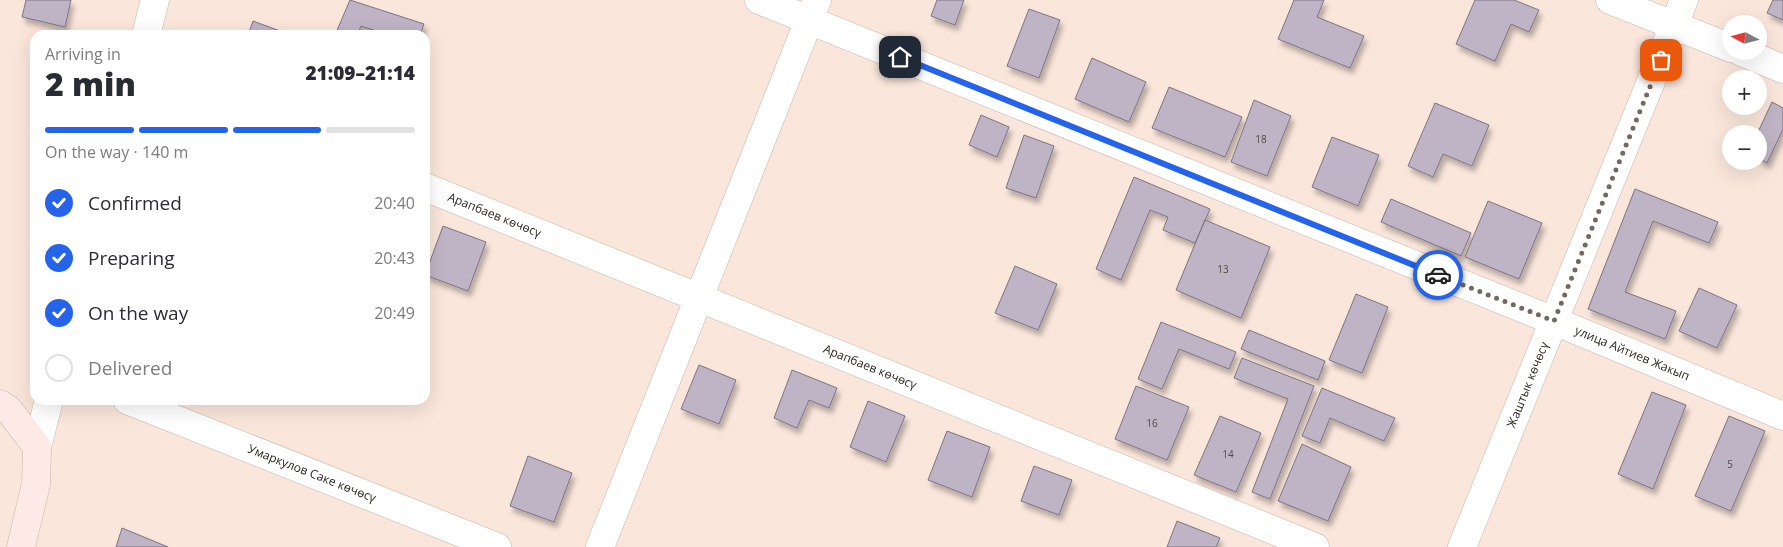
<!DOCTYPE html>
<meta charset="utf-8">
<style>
:root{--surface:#fff;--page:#f7f7f7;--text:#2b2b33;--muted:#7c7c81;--line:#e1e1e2;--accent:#2563eb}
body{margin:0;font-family:"Open Sans",sans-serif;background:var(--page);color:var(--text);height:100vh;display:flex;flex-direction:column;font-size:19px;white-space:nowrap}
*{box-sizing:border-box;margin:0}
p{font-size:16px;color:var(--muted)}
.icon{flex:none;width:28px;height:28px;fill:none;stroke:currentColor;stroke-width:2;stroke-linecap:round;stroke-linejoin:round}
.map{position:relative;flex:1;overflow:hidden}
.drawer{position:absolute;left:30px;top:30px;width:400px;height:375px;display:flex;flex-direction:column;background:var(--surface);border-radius:15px;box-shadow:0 5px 20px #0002}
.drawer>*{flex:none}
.needle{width:32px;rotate:277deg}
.controls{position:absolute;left:1722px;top:15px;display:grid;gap:10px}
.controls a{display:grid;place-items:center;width:45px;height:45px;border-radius:50%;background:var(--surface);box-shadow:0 5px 20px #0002;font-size:25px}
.pin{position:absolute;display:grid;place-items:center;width:42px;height:42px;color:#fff;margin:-21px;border-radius:10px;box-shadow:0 2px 8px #0006}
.courier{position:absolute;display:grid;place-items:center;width:50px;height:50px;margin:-25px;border:4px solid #2563eb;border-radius:50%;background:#fff;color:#222;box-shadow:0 1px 6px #0007}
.headline em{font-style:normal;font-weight:800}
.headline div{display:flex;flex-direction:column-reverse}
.headline{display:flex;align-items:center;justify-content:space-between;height:85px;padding:0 15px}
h1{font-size:32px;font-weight:800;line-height:38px}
.bar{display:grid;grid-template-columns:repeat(4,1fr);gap:8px 5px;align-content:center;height:60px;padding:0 15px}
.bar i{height:6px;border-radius:4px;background:var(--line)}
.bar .active{background:var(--accent)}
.bar p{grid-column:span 4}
ol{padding:0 15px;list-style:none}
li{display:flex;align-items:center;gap:15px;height:55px}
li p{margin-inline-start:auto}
li .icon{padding:5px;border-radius:50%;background:var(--accent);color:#fff;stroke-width:4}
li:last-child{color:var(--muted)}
li i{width:28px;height:28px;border:2px solid var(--line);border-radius:50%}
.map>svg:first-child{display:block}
.building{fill:#beb4c5;stroke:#7d7383;filter:url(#shadow)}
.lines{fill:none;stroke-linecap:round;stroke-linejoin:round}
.street-casing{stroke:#c8b5aa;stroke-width:29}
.secondary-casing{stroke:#c8b5aa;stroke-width:29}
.street{stroke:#fff;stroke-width:28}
.secondary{stroke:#fdeae7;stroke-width:28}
.done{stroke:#746962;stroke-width:5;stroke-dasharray:0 9}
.route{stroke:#2563eb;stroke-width:6}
.labels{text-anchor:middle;stroke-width:4;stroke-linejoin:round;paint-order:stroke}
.number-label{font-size:10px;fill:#50494a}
.street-label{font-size:12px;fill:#2c2521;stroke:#fae6db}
</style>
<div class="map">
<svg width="1783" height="547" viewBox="0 0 1783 547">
<defs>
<filter id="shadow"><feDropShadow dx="3" dy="5.5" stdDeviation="2.5" flood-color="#0004"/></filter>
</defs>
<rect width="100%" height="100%" fill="#fae6db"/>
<path class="building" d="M26,0H71L65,27L22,17Z
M350,0L424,24L420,35H388L361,26L357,35H335Z
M937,0H964L955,25L931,16Z
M1294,0H1324L1317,17L1364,36L1350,68L1278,39Z
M1475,0H1514L1539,10L1529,32L1511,24L1495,61L1456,44Z
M1773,0H1783V20L1767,13Z
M1029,9L1060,20L1039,78L1007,66Z
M253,21L291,35H248Z
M1092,58L1146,82L1129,122L1075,99Z
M1169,87L1242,117L1225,157L1152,128Z
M1254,100L1291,116L1267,176L1231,162Z
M1772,102L1783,108V129L1767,163L1759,159V134H1757Z
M1435,103L1489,125L1472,166L1443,154L1433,177L1408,166Z
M981,115L1009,127L997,157L969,145Z
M1024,135L1054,146L1036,198L1006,188Z
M1332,137L1379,155L1358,206L1312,187Z
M1134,177L1210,209L1195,243L1163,230L1168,217L1150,210L1121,280L1096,269Z
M1635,189L1718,222L1709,243L1653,221L1625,292L1676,311L1665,339L1588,309Z
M1391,199L1471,233L1461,256L1381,222Z
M1488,201L1542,223L1519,279L1465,257Z
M1205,220L1270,247L1241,318L1176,290Z
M443,226L486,242L468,291L425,275Z
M1015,266L1057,284L1038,330L995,313Z
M1699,288L1737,305L1717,348L1679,331Z
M1356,294L1388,307L1362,373L1329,360Z
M1161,322L1236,352L1229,369L1179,349L1162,389L1138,379Z
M1249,330L1325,361L1318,380L1241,349Z
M1242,358L1314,386L1270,499L1252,492L1288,399L1234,378Z
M699,365L736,380L719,424L681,409Z
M792,370L837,388L829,408L809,400L797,428L774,418Z
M1136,386L1189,407L1167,460L1115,439Z
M1322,388L1395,418L1384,441L1330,418L1320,443L1302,436Z
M1652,392L1686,405L1653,489L1618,474Z
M868,401L905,416L886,462L850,447Z
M1220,416L1261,433L1236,492L1194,475Z
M1729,416L1765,431L1731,511L1695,496Z
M947,431L990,447L972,497L928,480Z
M1302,444L1351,467L1328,521L1278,501Z
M528,456L572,473L554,522L510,506Z
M1034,466L1072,480L1059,515L1021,501Z
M1177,521L1220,538L1216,547H1167Z
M122,528L168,547H116Z"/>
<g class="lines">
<g class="street-casing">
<g id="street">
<path id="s1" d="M759,0L1554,321L1783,416"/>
<path d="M1610,0L1731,48"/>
<path d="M146,35L155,0"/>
<path d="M1740,51L1783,69"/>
<path id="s2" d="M425,187L1315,547"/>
<path id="s3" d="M127,400L497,547"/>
<path d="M37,447L49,400"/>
<path d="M600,547L817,0"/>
<path id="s4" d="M1462,547L1684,0"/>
</g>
</g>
<g class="secondary-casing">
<path id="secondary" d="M0,404L8,409L37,447L36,484L21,547"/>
</g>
<use href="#street" class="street"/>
<use href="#secondary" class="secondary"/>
</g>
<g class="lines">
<path class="done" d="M1438,275L1554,321L1661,60"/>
<path class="route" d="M900,57L1438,275"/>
</g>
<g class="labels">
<g class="number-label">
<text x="1261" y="143">18</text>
<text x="1223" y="273">13</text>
<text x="1152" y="427">16</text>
<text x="1228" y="458">14</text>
<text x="1730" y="468">5</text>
</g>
<g class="street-label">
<text dy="4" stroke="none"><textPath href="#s2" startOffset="75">Арапбаев көчөсү</textPath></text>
<text dy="4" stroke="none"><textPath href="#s1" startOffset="942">улица Айтиев Жакып</textPath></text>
<text dy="4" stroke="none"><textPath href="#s2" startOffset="480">Арапбаев көчөсү</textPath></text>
<text dy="4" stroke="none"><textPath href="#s4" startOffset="175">Жаштык көчөсү</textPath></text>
<text dy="4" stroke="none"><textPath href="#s3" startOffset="199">Умаркулов Саке көчөсү</textPath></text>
</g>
</g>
</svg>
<div class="controls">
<a><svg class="needle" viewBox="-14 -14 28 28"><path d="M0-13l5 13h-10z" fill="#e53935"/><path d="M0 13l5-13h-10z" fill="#7c7c81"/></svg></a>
<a>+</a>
<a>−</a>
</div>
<div class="pin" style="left:1661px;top:60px;background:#ea580c"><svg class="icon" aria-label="bag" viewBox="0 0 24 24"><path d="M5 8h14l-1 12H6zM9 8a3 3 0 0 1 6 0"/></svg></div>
<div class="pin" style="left:900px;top:57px;background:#1f2937"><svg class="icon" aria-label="home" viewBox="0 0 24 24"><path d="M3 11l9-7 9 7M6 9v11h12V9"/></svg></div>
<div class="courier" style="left:1438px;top:275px"><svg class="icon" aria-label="car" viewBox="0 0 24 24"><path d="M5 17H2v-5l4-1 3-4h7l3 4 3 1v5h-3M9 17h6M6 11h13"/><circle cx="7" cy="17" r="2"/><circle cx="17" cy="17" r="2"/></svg></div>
<section class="drawer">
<div class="headline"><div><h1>2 min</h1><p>Arriving in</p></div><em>21:09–21:14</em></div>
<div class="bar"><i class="active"></i><i class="active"></i><i class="active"></i><i></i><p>On the way · 140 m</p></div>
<ol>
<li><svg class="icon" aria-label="check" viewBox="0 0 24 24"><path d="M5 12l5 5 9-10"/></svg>Confirmed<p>20:40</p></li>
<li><svg class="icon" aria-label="check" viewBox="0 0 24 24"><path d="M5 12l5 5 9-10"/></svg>Preparing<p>20:43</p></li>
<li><svg class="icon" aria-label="check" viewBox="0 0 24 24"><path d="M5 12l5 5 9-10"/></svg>On the way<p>20:49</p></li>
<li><i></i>Delivered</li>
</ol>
</section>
</div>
